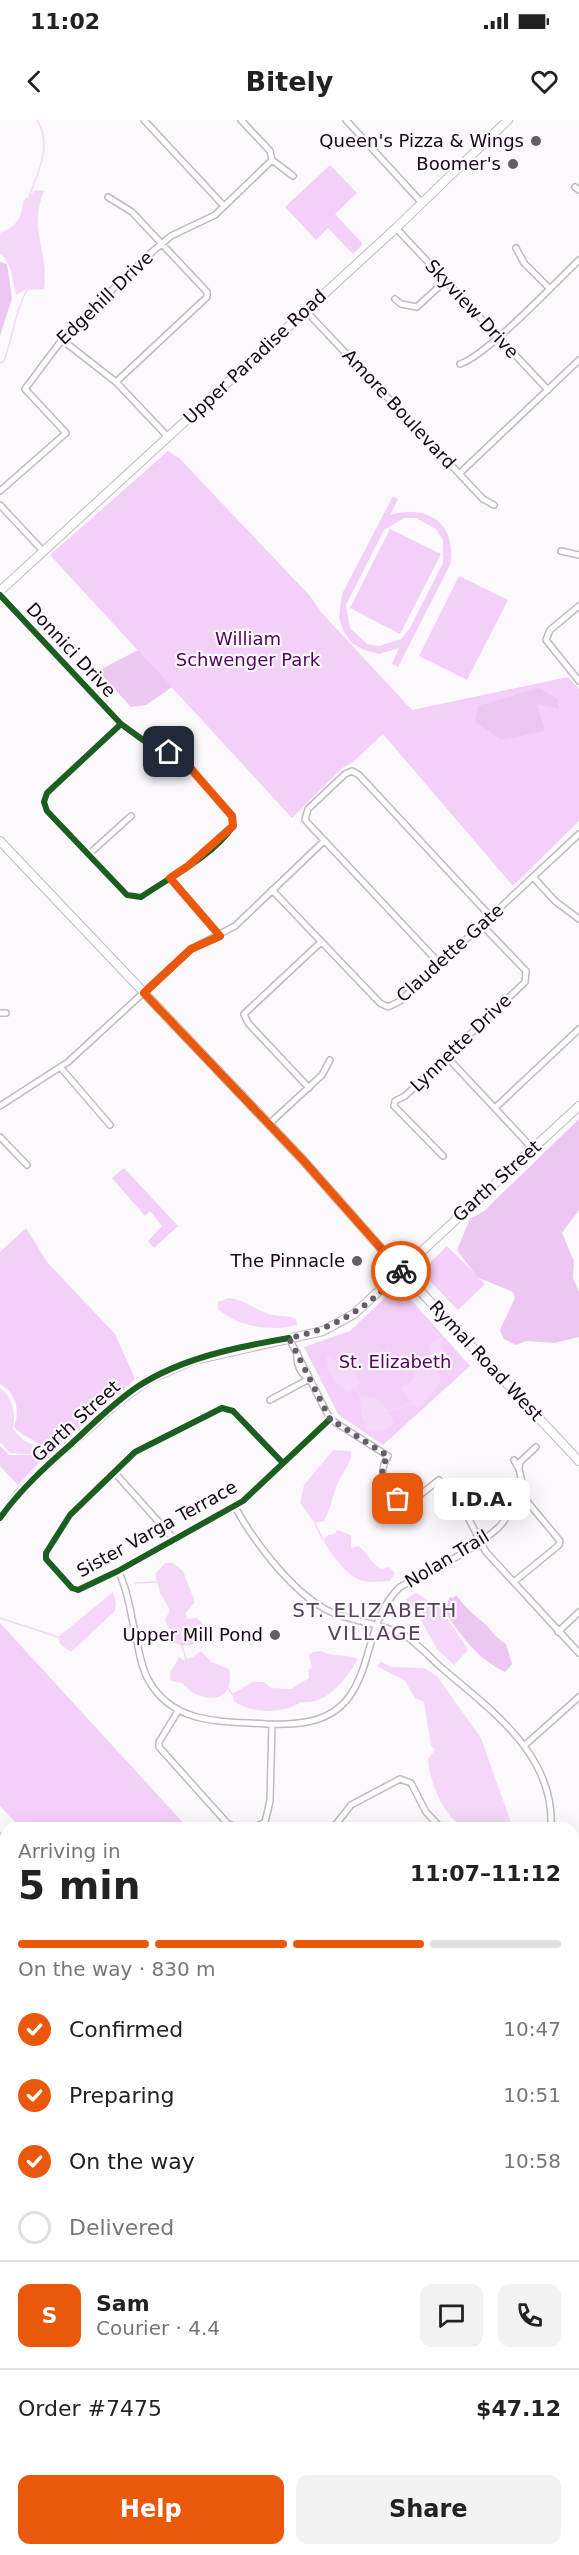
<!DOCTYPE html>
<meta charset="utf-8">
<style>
:root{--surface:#fff;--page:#f2f2f2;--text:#222;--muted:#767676;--line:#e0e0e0;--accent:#ea580c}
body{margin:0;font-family:"DejaVu Sans",sans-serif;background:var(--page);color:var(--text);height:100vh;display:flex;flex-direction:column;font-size:22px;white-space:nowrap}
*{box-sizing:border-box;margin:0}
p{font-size:20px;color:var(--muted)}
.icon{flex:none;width:33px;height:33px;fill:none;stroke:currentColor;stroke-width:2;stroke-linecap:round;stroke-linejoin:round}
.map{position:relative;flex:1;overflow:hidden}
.side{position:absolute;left:0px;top:1702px;width:579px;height:734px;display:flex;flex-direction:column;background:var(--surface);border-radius:18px 18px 0 0;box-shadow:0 6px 24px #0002}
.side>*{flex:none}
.pin{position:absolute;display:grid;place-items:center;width:51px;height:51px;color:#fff;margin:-26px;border-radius:12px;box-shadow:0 3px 9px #0006}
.courier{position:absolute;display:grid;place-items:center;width:60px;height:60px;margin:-30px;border:4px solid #ea580c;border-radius:50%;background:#fff;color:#222;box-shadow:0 2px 8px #0007}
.bubble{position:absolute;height:42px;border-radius:12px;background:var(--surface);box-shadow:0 6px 24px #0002;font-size:20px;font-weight:800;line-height:42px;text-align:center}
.summary em{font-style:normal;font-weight:800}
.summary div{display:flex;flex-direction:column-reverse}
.summary{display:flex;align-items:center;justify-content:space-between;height:102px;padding:0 18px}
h1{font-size:39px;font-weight:800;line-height:45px}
.bar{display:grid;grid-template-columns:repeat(4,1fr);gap:9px 6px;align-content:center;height:72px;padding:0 18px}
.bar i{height:8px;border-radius:4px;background:var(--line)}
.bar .selected{background:var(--accent)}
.bar p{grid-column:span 4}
.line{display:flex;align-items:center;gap:15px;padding:0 18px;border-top:2px solid var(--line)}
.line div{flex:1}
.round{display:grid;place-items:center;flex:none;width:63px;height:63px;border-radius:12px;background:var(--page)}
ol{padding:0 18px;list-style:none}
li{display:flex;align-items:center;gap:18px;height:66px}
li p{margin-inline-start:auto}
li .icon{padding:6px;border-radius:50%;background:var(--accent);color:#fff;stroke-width:4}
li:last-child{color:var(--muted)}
li i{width:33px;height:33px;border:3px solid var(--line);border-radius:50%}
.action{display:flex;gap:12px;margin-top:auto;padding:12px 18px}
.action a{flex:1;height:69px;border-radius:12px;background:var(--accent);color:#fff;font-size:24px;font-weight:800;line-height:69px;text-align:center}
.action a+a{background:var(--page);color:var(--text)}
.status{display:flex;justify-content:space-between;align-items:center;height:42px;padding:0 30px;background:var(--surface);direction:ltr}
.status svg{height:16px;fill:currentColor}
header{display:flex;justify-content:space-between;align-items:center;height:78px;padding:0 18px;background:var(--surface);font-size:27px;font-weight:800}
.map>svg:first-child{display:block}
.green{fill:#f3d0f8;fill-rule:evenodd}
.forest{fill:#ecc7f1}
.water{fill:#f5d8f9}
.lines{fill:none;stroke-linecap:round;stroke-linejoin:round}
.stream{stroke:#f5d8f9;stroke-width:1.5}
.street-casing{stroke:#bfb9c0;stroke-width:8}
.secondary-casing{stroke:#bfb9c0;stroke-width:10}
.street{stroke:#fffeff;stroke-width:5}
.secondary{stroke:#fffeff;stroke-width:8}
.cycleway-casing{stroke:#fdf8fd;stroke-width:10}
.cycleway{stroke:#1b5e20;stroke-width:6}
.done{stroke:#635d64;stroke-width:6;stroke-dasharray:0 10.8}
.route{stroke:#ea580c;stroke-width:8}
.poi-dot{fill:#635d64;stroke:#fdf8fd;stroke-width:2}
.labels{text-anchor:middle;stroke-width:4.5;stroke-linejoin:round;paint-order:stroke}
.poi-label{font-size:18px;fill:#100912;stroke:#fdf8fd;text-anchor:end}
.street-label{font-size:18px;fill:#100912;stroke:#fdf8fd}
.park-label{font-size:18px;fill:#53005e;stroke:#fdf8fd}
.neighbourhood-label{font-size:20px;letter-spacing:1.5px;fill:#564258;stroke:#fdf8fd}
</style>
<div class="status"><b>11:02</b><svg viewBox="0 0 49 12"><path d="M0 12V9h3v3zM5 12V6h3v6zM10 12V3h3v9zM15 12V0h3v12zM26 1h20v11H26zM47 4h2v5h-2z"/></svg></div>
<header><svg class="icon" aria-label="back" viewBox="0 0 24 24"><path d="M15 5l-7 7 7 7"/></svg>Bitely<svg class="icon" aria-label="heart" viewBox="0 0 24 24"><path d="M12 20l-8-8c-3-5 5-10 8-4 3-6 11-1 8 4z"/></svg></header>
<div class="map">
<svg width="579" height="2435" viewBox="0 0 579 2435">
<rect width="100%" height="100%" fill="#fcf9fc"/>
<path class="green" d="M330,45L357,73L335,94L363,124L353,134L328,108L316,120L285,87Z
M168,331L179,338L311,477L320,491L412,590L568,557L579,569V701L513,766L383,614L352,643L342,648L292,698L50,435Z
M393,376L398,379L390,395C429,384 457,404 450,445L398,547L392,544L399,528L379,534L364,530L352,523L344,512L339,498L342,474ZM404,398H416L436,409L443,420V443L410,508L401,519L379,526L367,524L350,508L346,485L384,410Z
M390,409L441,434L400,514L350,488Z
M459,456L508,480L467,560L419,536Z
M124,1048L178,1106L154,1128L148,1121L162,1106L150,1091L145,1096L112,1058Z
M26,1108L47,1142L115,1214L135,1259L50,1332C40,1321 25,1319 14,1307C20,1291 17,1273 0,1264V1132Z
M447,1126L485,1164L458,1190L421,1152Z
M398,1165L470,1246L383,1325L338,1294L304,1227L350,1211Z
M0,1326L9,1335H46L18,1365L0,1346Z
M0,1503L188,1708H21L0,1686Z
M6,1749V1849L0,1855V1755Z
M573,2126L579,2133V2435H345L351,2430H573Z"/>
<path class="forest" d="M0,142L7,144L12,178L0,216Z
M138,530L172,567L146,585L131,587L98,551Z
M539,568L558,579L559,589L537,584L545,611L501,620L475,601L478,586Z
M579,999V1090L562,1113L574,1141L573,1158L579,1172V1217L554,1223L526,1221L516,1225L504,1219L500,1210L515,1178L513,1172L477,1157L457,1130L470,1099L484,1091Z
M456,1475C465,1487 473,1494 484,1503C492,1511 496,1518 506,1524L512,1544L505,1552C476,1538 462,1516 444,1491L450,1477L453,1478Z"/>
<path class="water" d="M36,70L44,71C28,111 49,129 44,169L24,170L16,175C13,162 12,142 0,134V113C16,107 22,98 23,81Z
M228,1178C248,1180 257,1192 273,1195C281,1197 289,1195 296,1199L297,1205C272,1212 238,1207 218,1189V1182Z
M442,1218L441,1227L444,1234L437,1249L441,1262L420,1287H416L400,1268L412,1261L419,1242L428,1238L431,1223Z
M326,1236L354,1251L360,1263L349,1272C333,1265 328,1253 326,1236Z
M0,1268C13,1278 16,1293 13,1309L23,1320L48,1332L38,1335L10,1333L0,1322Z
M360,1275C384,1278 382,1282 394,1303C385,1310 378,1315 367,1309L362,1297Z
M333,1330L351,1331C353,1343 341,1353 337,1365C332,1378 331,1388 324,1401L315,1403L300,1383L304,1365Z
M337,1410L351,1415V1428L358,1426C368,1432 370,1443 381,1449L390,1447L395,1454L390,1461C382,1461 372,1463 364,1461C347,1458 331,1433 323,1420L328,1415L335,1414Z
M165,1443H173L183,1451L195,1482L186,1493L187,1499L197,1498L202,1503L199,1517L194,1524L182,1526L174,1522L165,1500L170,1490L160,1473L155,1454Z
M113,1472L116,1483L115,1491L71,1532L60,1524L58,1517Z
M416,1473L442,1490L468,1530L454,1545L437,1529L417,1493L405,1480Z
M201,1531L211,1542L229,1549C237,1586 199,1584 182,1563L171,1561C167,1550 176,1546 179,1537L183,1540L193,1537Z
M321,1531C334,1538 345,1533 358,1539C346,1560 327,1585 301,1582C285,1594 251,1594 234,1581L232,1574L253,1562H264L271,1568L291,1569L309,1558L308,1550L312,1548L309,1535L313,1532Z
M381,1542L392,1547L424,1548L437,1556L481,1618L513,1708C499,1709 484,1711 470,1708C445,1705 429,1660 428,1639L435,1630L431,1625L424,1582L415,1578L405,1561L377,1546Z"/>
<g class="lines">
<path class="stream" d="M29,77C38,52 53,25 37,0
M0,243L4,241C13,217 15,191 27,170
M356,1267L360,1275
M387,1291L412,1284
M315,1403L323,1420
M135,1463L156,1462
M0,1498L58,1517
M182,1526L186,1539
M226,1565L232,1574
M4,2249H6
M573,2342L579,2336
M539,2435L540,2430"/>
<g class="street-casing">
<path id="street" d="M144,0L224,86
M241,0L270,31L272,40
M346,0L422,83
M272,40L293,56
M575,67L579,70
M108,77L132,92L207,172V177L116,262
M396,108L548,270
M516,128L524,143L549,168
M395,179L401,184L417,187L445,161
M305,190L483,379L494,385
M61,219L116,262L168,317
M460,244C486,236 555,163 579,140
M460,353L579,240
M0,371L66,313L25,269L67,213L152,132L171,116L215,95L272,40
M0,385L43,431
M561,431L579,435
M0,475L121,604L143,620L185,642L232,696L233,706C212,737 171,756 141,777L127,775L47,691L44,682L47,673L121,604
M579,486L550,510L546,520L579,561
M89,734L131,696
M533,757L555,781L579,799
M170,758L220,816
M272,770L380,883L388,887L400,881L579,714
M440,844L305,700L308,689L345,654L352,651L359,655L490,796
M0,893H6
M447,937L533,1029
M61,948L110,1005
M309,968L248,903L244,894L321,822
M0,986L68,942L191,829L235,806L324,721
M495,988L579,909
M269,1004L322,955L330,940
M0,1017L27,1045
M443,1036L394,986L395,981L405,976L525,862L526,851L482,805
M289,1218L330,1299L388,1336C376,1355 385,1380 409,1382L419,1377
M297,1233C296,1243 300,1254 309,1259
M270,1280L309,1259
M514,1340L519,1349L526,1380L560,1421L559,1425L515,1461
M283,1343L233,1291L222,1288L135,1332L70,1395L46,1433V1439L72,1468L78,1470L118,1451L243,1381L330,1299
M519,1348L520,1342L536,1327
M114,1352L175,1420
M421,1374L439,1360L461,1384L486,1432L579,1533
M235,1387C253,1420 288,1466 320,1486C344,1502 376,1501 402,1514C417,1522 430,1538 443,1549C492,1591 555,1635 551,1708
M118,1451C127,1468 130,1489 134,1508C138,1524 140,1546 149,1561C174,1605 222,1601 266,1604C296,1605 329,1604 349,1577C373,1544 368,1497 400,1467C433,1449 470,1433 498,1408C509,1398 510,1382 526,1379
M558,1512L579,1492
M178,1591L159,1622V1627L227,1703L237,1708
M525,1625L579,1577
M253,1708L265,1702L270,1681L272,1604
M333,1708L351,1685L400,1659L411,1663L426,1692L441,1708
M0,1718L5,1714
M573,1740L579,1746
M573,1859L579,1865
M0,1883L6,1889
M0,1928L6,1923
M573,1950L579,1945
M0,2012L6,2006
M573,2043L579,2037
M573,2066L579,2073
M0,2103L6,2097
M0,2119L6,2125
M0,2213L6,2219
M0,2293L6,2287
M0,2308L6,2315
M0,2330L6,2324
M115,2430L119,2435
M176,2430L181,2435
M212,2430L218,2435
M247,2430L251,2435
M105,2435L110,2430
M205,2435L210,2430
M225,2435L231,2430"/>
</g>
<g class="secondary-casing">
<path id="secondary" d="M0,471L396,108L508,0
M0,721L302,1039L393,1142L579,1341
M0,1398L20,1372L52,1341L118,1282L148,1260L194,1240L323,1211L354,1194L579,986"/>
</g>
<use href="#street" class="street"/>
<use href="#secondary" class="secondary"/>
<g class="cycleway-casing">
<path id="cycleway" d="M0,475L121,604L143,620L185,642L232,696L233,706C212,737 171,756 141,777L127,775L47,691L44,682L47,673L121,604
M283,1343L233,1291L222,1288L135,1332L70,1395L46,1433V1439L72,1468L78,1470L118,1451L243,1381L330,1299
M0,1398C20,1370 45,1347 70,1325C92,1305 112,1284 137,1267C181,1238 237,1227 289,1218"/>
</g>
<use href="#cycleway" class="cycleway"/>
</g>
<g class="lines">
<path class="done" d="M398,1379C385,1364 376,1355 388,1336L330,1299L289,1218C335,1209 371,1186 401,1151"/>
<path class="route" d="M169,632L185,642L232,696L233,706L188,746L170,758L220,816L191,829L144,873L302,1039L401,1151"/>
</g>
<g class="poi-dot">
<circle cx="536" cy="21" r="6"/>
<circle cx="513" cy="44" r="6"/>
<circle cx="357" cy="1141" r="6"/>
<circle cx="275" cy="1515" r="6"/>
</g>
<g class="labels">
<g class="poi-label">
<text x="524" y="27">Queen's Pizza &amp; Wings</text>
<text x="501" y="50">Boomer's</text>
<text x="345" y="1147">The Pinnacle</text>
<text x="263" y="1521">Upper Mill Pond</text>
</g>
<g class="street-label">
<text transform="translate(105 178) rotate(-44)" y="6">Edgehill Drive</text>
<text transform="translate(472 189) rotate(47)" y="6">Skyview Drive</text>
<text transform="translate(255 237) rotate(-43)" y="6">Upper Paradise Road</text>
<text transform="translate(399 289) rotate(47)" y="6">Amore Boulevard</text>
<text transform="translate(71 530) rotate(47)" y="6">Donnici Drive</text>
<text transform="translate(450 833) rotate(-42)" y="6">Claudette Gate</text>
<text transform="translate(461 923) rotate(-44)" y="6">Lynnette Drive</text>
<text transform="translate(497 1061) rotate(-42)" y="6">Garth Street</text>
<text transform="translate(486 1241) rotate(47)" y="6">Rymal Road West</text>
<text transform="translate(76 1301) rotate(-42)" y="6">Garth Street</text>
<text transform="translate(157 1409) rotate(-29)" y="6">Sister Varga Terrace</text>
<text transform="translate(447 1439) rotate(-31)" y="6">Nolan Trail</text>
</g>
<g class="park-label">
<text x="248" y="525">William<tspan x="248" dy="21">Schwenger Park</tspan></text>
<text x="395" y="1248">St. Elizabeth</text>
</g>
<g class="neighbourhood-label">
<text x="375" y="1497">ST. ELIZABETH<tspan x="375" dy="23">VILLAGE</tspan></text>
</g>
</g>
</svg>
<div class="pin" style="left:398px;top:1379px;background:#ea580c"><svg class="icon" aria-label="bag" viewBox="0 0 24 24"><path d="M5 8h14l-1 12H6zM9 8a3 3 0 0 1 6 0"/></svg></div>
<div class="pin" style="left:169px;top:632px;background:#1f2937"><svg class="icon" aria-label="home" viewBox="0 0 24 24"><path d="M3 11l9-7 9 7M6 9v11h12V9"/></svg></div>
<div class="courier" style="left:401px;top:1151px"><svg class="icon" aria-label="bike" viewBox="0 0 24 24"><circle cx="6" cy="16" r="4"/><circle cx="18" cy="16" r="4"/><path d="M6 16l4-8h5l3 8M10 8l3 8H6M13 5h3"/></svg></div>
<div class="bubble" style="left:434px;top:1358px;width:96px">I.D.A.</div>
<section class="side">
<div class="summary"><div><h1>5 min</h1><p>Arriving in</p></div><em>11:07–11:12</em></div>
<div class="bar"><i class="selected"></i><i class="selected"></i><i class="selected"></i><i></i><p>On the way · 830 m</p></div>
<ol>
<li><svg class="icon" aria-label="check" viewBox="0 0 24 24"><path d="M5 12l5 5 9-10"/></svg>Confirmed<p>10:47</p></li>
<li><svg class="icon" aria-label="check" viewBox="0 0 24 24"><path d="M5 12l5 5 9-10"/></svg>Preparing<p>10:51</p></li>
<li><svg class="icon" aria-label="check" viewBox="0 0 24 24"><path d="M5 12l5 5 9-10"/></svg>On the way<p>10:58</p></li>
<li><i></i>Delivered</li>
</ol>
<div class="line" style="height:108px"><b class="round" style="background:var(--accent);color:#fff">S</b><div><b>Sam</b><p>Courier · 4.4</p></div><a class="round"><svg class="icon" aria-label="chat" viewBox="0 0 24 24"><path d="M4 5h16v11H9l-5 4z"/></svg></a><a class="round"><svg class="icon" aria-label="phone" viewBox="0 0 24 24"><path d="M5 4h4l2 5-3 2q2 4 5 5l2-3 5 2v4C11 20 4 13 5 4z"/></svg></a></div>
<div class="line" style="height:78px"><div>Order #7475</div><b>$47.12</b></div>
<div class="action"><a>Help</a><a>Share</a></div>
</section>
</div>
